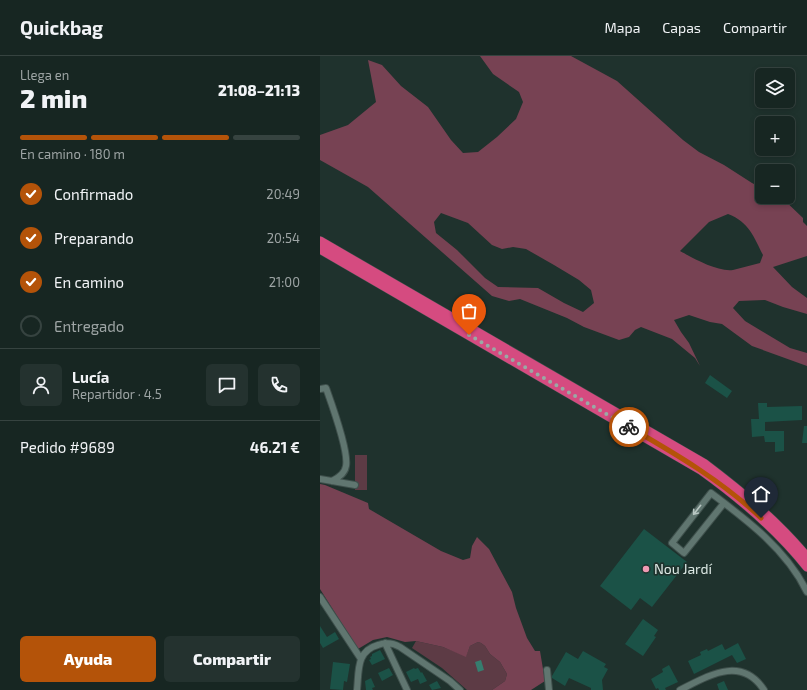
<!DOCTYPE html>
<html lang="es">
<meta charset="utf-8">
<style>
:root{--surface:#172622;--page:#24322f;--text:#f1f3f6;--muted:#9ea5a5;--line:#364340;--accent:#b45309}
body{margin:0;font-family:"Exo 2",sans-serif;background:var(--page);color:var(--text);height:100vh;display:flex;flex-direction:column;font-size:15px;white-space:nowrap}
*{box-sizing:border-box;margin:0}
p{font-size:13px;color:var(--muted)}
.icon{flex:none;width:22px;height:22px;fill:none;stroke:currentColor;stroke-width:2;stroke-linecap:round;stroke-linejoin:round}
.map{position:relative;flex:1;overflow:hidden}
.panel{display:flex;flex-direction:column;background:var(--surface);width:320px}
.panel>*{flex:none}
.buttons{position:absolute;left:435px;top:12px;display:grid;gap:8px}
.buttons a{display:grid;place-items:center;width:40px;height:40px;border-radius:6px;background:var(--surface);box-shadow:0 2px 6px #0003,0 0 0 1px var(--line);font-size:20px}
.pin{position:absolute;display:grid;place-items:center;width:34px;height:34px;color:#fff;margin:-41px -17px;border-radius:50% 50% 50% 0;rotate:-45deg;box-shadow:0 0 4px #0007}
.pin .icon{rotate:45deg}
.courier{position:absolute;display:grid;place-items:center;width:40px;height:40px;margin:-20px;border:3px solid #b45309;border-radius:50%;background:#fff;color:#222;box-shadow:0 1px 5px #0007}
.overview em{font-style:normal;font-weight:800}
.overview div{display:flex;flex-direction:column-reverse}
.overview{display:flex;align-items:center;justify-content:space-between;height:68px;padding:0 20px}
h1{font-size:26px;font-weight:800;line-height:30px}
.bar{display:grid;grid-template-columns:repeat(4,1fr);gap:6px 4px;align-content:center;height:48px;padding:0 20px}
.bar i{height:5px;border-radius:3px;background:var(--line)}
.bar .current{background:var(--accent)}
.bar p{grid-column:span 4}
.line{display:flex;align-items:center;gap:10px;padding:0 20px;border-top:1px solid var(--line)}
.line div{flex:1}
.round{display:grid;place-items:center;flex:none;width:42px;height:42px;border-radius:6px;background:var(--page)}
ol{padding:0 20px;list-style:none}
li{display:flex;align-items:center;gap:12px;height:44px}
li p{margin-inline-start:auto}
li .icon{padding:4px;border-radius:50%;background:var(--accent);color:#fff;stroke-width:4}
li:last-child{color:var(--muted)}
li i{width:22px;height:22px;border:2px solid var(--line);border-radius:50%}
.cta{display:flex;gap:8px;margin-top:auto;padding:8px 20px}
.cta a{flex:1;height:46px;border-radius:6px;background:var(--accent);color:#fff;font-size:16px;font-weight:800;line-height:46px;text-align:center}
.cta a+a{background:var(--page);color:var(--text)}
header{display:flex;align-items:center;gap:24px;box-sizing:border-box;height:56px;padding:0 20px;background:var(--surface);border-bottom:1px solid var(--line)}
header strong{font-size:19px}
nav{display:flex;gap:22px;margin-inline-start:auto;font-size:14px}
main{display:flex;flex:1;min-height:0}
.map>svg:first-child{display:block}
.green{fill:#5d3b45}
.forest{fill:#774253;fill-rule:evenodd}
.water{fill:#367d6f}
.building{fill:#1b5247}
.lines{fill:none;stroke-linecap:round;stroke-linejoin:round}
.minor-casing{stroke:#3f504c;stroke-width:8}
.highway-casing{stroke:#3f504c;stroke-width:10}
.minor{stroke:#607670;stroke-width:6}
.highway{stroke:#d54b80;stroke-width:9}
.oneway{stroke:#b8c6c2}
.done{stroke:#9aa9a5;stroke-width:4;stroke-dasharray:0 7.2}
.route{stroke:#b45309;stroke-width:5}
.poi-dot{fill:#f09ab4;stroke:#1f322d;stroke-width:1.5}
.labels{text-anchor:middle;stroke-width:3.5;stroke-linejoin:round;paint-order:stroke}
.poi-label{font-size:14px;fill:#dde9e5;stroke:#1f322d;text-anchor:start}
</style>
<header>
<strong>Quickbag</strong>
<nav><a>Mapa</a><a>Capas</a><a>Compartir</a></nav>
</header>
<main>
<section class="panel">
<div class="overview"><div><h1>2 min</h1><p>Llega en</p></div><em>21:08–21:13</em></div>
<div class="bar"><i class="current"></i><i class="current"></i><i class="current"></i><i></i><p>En camino · 180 m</p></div>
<ol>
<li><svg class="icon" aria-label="check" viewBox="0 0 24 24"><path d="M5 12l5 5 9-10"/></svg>Confirmado<p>20:49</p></li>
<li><svg class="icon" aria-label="check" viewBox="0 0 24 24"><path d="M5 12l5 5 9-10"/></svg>Preparando<p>20:54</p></li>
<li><svg class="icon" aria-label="check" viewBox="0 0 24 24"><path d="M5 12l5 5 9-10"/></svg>En camino<p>21:00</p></li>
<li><i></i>Entregado</li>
</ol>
<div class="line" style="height:72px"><a class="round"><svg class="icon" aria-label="person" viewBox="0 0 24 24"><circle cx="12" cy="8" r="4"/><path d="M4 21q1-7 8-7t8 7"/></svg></a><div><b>Lucía</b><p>Repartidor · 4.5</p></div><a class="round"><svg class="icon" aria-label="chat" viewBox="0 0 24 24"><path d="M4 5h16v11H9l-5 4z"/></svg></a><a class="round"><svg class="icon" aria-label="phone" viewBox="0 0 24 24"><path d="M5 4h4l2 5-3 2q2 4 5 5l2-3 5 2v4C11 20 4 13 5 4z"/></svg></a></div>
<div class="line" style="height:52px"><div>Pedido #9689</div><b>46.21 €</b></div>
<div class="cta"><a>Ayuda</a><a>Compartir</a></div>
</section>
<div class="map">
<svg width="487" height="634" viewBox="0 0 487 634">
<rect width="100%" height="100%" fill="#1f322d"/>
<path class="green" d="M35,399H47V434H35Z
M96,585L123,591L146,600L150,590L158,586L161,587L165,590L170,598L180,606L187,618L185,625L172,634H147L122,612L92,592Z"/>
<path class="forest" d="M160,0H251L297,25L363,84L379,96L404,109L432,127L442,132V141H461L483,162V166L487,170V200L453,211L472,231L487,242V258L463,251L445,244L419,245L413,252L425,265L470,292L487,297V310L432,290L402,268L390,266L369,259L354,264L361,276L369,287L380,310L375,302L352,283L321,271L315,274L309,281L299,284L264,271L247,262L200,243L189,245L172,240L48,131L0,104V79L28,69L56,46L48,4L62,9L81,30L108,51L131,84L143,97L158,96L177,81L196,63L203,46L199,36L173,18ZM121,157L148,167L172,189L182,193L193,191L206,193L234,209L259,224L271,234L274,247L263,256L244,247L218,232L178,231L165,222L137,194L116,177L114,166ZM408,158C429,166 434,181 443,199L440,207C431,209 422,212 413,214C397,216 373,202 360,195L389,166Z
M0,428L5,429L48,447L49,453L121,495L143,504L150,502L152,490L157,481L169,493L192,536L196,552L207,582L215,595H220L225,625L211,634H172L185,625L187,618L180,606L170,598L165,590L161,587L158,586L150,590L146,601L123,591L96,585L85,586L67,581L53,584L38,593L0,533Z"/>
<path class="water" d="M161,604L164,614L158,616L155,606Z"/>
<path class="building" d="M390,319L412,335L407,342L385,327Z
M438,347H447V351L482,350V364L445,366V375H464V395L455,396V386H445L444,380L432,381L431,363H439Z
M484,370H487V387H482Z
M324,473L367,506L332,551L320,542L311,554L280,530Z
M323,563L338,574L334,580L336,581L323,600L305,588Z
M0,570L7,581L15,576L19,583L3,592L0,587Z
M418,587L426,603L417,607L412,599L374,618L368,605L381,599L380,596L387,593L388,595L402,588L405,594Z
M60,594L65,603L52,609L49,604L51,603L50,601L52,600V598Z
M263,595L286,608L284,611L288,613L282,624L283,634H271V632L249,622L245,630L232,622V620L246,596L258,603Z
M13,606L30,608L27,626L24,625L23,634L10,633Z
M349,609L358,626L345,632L346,634H339L338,632L336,633L331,623L343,616L342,613Z
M69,612L73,619L62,625L58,617Z
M94,612L95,613L98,612L101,617L102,616L107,625L100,628L98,623L91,626L86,616Z
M51,622L55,631L52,632L53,634H46L45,625Z
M117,625L121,632L112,634L109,629Z
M404,625L408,634H399L397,628Z"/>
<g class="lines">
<g class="minor-casing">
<path id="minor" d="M0,333L6,332C12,349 29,395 26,410C25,418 18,422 12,425
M0,423L35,429
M404,447L364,497L352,487L391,437C427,464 467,494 487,536
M0,541L41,603
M65,587L87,634
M227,614L229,634
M37,634C39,615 36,595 58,589C66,586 73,587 80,591L130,625L140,634
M360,634C388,620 421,599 444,634"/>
</g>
<g class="highway-casing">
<path id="highway" d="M0,185L385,408C422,436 457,465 487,501
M0,193L381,414C420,442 457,473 487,511"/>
</g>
<use href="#minor" class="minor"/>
<use href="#highway" class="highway"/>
</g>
<defs><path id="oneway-shaft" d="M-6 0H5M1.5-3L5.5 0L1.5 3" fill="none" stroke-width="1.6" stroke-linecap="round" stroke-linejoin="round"/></defs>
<use class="oneway" href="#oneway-shaft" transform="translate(377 454) rotate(128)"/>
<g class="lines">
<path class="done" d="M149,279L309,371"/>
<path class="route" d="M309,371C356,398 402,425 441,462"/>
</g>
<circle class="poi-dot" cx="326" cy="513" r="4"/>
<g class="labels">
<g class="poi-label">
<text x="334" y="518">Nou Jardí</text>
</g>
</g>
</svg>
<div class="buttons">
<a><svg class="icon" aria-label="layers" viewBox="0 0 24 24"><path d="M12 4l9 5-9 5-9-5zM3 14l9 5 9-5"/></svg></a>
<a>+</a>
<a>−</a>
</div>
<div class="pin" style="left:149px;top:279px;background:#ea580c"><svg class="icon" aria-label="bag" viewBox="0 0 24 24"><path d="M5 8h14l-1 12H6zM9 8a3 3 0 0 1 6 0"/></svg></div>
<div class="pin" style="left:441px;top:462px;background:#1f2937"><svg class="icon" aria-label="home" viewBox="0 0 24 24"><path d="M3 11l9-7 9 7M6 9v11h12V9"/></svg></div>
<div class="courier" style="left:309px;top:371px"><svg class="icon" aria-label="bike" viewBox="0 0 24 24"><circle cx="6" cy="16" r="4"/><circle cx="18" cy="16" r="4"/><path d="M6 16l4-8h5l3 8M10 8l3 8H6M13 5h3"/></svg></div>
</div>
</main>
